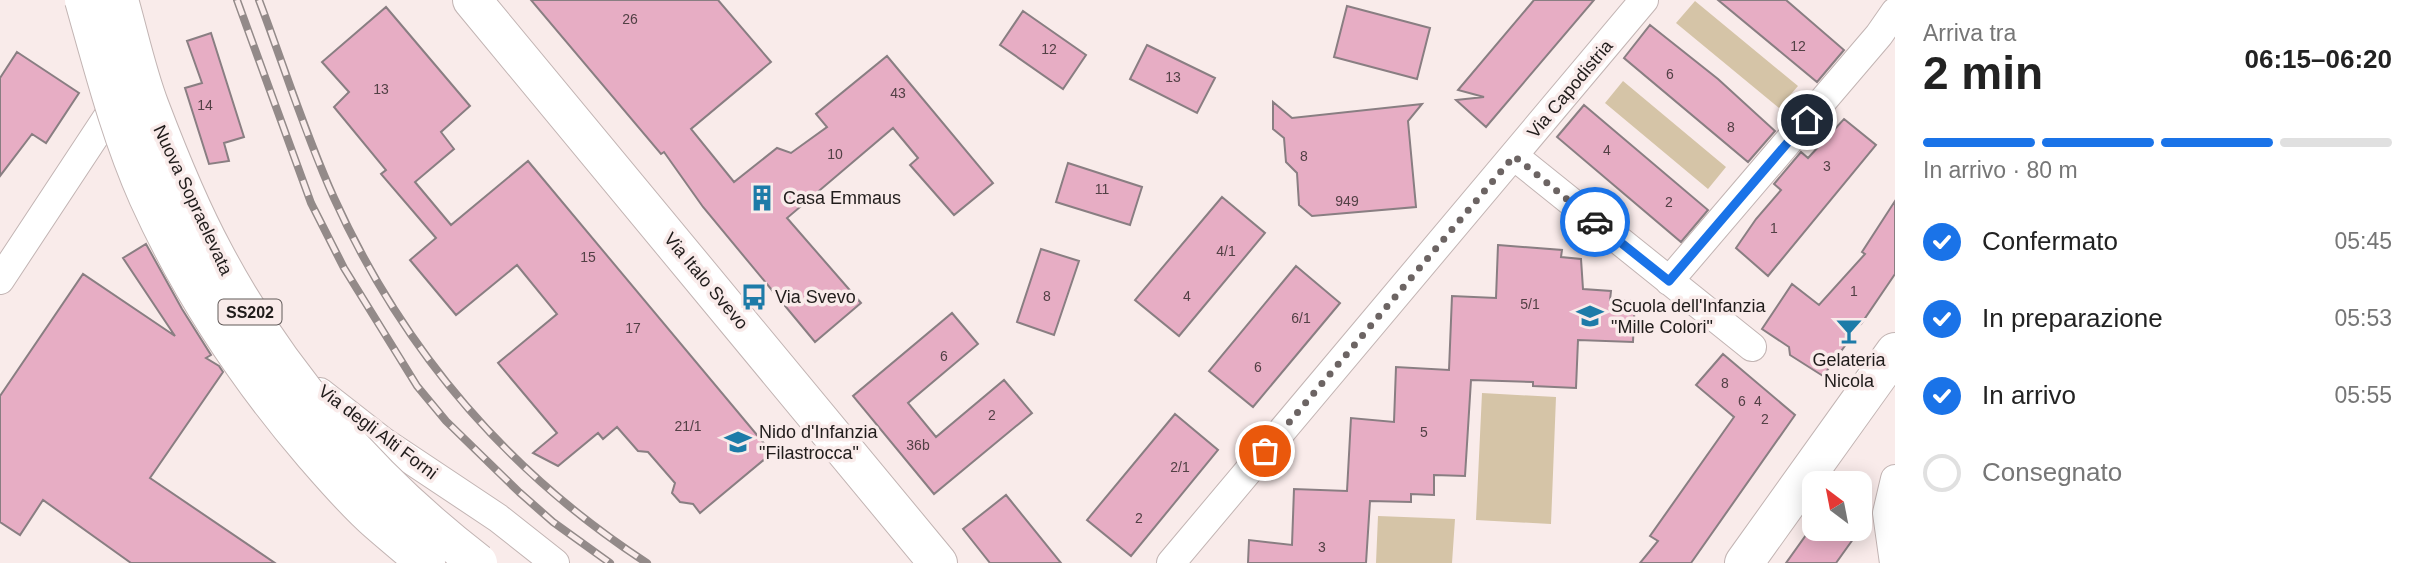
<!DOCTYPE html>
<html lang="it">
<meta charset="utf-8">
<style>
:root{--surface:#fff;--page:#f6f6f6;--text:#222;--muted:#767676;--line:#e0e0e0;--accent:#1a73e8}
body{margin:0;font-family:Helvetica,sans-serif;background:var(--page);color:var(--text);height:100vh;display:flex;flex-direction:column;font-size:26px;white-space:nowrap}
*{box-sizing:border-box;margin:0}
p{font-size:23px;color:var(--muted)}
.icon{flex:none;width:38px;height:38px;fill:none;stroke:currentColor;stroke-width:2;stroke-linecap:round;stroke-linejoin:round}
.map{position:relative;flex:1;overflow:hidden}
.panel{display:flex;flex-direction:column;background:var(--surface);width:525px}
.panel>*{flex:none}
.needle{width:46px;rotate:328deg}
.controls{position:absolute;left:1802px;top:471px;display:grid;gap:14px}
.controls a{display:grid;place-items:center;width:70px;height:70px;border-radius:14px;background:var(--surface);box-shadow:0 4px 18px #0003;font-size:35px}
.pin{position:absolute;display:grid;place-items:center;width:60px;height:60px;color:#fff;margin:-30px;border:4px solid #fff;border-radius:50%;box-shadow:0 2px 7px #0007}
.courier{position:absolute;display:grid;place-items:center;width:70px;height:70px;margin:-35px;border:5px solid #1a73e8;border-radius:50%;background:#fff;color:#222;box-shadow:0 2px 9px #0007}
.summary em{font-style:normal;font-weight:700}
.summary div{display:flex;flex-direction:column-reverse}
.summary{display:flex;align-items:center;justify-content:space-between;height:119px;padding:0 28px}
h1{font-size:46px;font-weight:700;line-height:52px}
.bar{display:grid;grid-template-columns:repeat(4,1fr);gap:10px 7px;align-content:center;height:84px;padding:0 28px}
.bar i{height:9px;border-radius:5px;background:var(--line)}
.bar .selected{background:var(--accent)}
.bar p{grid-column:span 4}
ol{padding:0 28px;list-style:none}
li{display:flex;align-items:center;gap:21px;height:77px}
li p{margin-inline-start:auto}
li .icon{padding:7px;border-radius:50%;background:var(--accent);color:#fff;stroke-width:4}
li:last-child{color:var(--muted)}
li i{width:38px;height:38px;border:4px solid var(--line);border-radius:50%}
main{display:flex;flex:1;min-height:0}
.map>svg:first-child{display:block}
.green{fill:#d5c4a7}
.building{fill:#e7adc4;stroke:#897e82;stroke-width:2}
.lines{fill:none;stroke-linecap:round;stroke-linejoin:round}
.minor-casing{stroke:#c2b4b3;stroke-width:30}
.primary-casing{stroke:#c2b4b3;stroke-width:40}
.minor{stroke:#fff;stroke-width:28}
.primary{stroke:#fff;stroke-width:38}
.rail-casing{stroke:#938a89;stroke-width:8}
.rail{stroke:#f9ebea;stroke-width:5;stroke-dasharray:16;stroke-linecap:butt}
.trunk-bridge-casing{stroke:#c2b4b3;stroke-width:40;stroke-linecap:butt}
.trunk-bridge{stroke:#fff;stroke-width:38}
.done{stroke:#6c6463;stroke-width:7;stroke-dasharray:0 12.6}
.route{stroke:#1a73e8;stroke-width:9}
.labels{text-anchor:middle;stroke-width:7;stroke-linejoin:round;paint-order:stroke}
.number-label{font-size:14px;fill:#524045}
.shield{fill:#f9ebea;stroke:#615a59;stroke-width:2}
.shield-label{font-size:16px;font-weight:bold;fill:#201c1b}
.street-label{font-size:18px;fill:#201c1b;stroke:#f9ebea}
.poi-label{font-size:18px;fill:#201c1b;stroke:#f9ebea;text-anchor:start}
</style>
<main>
<div class="map">
<svg width="1895" height="563" viewBox="0 0 1895 563">
<rect width="100%" height="100%" fill="#f9ebea"/>
<path class="green" d="M1695,1L1798,86L1779,108L1676,23Z
M1623,81L1726,167L1708,189L1605,103Z
M1482,393L1556,397L1551,524L1476,520Z
M1378,516L1455,519L1452,563H1376Z"/>
<path class="building" d="M531,0H718L771,62L691,129L734,182L777,148L791,153L827,127L816,114L887,56L993,183L954,215L910,165L918,158L893,128L787,218L861,303L815,342L703,207L664,152L661,154Z
M1534,0H1594L1486,127L1456,100L1484,97L1458,90Z
M1718,0H1786L1844,50L1817,82Z
M1347,6L1430,28L1417,79L1334,57Z
M386,7L470,106L441,132L454,149L415,182L451,225L528,161L772,453L700,513L693,504L680,502L672,493L675,483L648,452L638,451L617,427L603,439L598,433L558,466L533,453L557,433L498,363L557,314L517,265L456,315L410,260L436,238L381,174L386,170L334,107L349,92L322,62Z
M1023,11L1086,55L1063,89L1000,45Z
M1650,25L1718,79L1775,131L1748,162L1624,58Z
M211,33L244,137L224,143L229,161L209,164L185,88L202,83L187,41Z
M1147,45L1215,78L1197,113L1130,79Z
M17,52L79,93L46,143L32,134L0,176V78Z
M1273,102L1292,118L1422,104L1408,121L1416,207L1312,216L1299,205L1297,173L1286,162L1284,138L1273,129Z
M1584,105L1708,210L1681,242L1557,137Z
M1844,119L1876,145L1768,276L1736,248L1756,219L1781,190L1774,184L1801,152L1808,158Z
M1068,163L1142,187L1130,225L1056,202Z
M1222,197L1265,233L1179,336L1135,300Z
M1895,201V274L1861,324L1845,328L1847,343L1823,376L1790,355L1789,347L1762,329L1792,284L1819,305L1865,254L1862,252Z
M146,244L182,309L211,355L206,358L219,366L223,372L150,478L275,563H131L43,500L20,535L0,522V396L83,274L175,336L123,258Z
M1498,245L1562,250L1561,257L1581,259L1583,289L1611,291L1610,300H1635L1633,342L1578,340L1576,388L1533,386V382L1471,380L1465,476L1434,475V495L1411,494V502L1370,501L1366,563H1248L1249,540L1292,545L1294,489L1347,491L1351,418L1394,422L1396,367L1449,370L1452,296L1496,298Z
M1041,249L1079,261L1054,335L1017,322Z
M1296,266L1340,303L1253,407L1209,371Z
M952,313L978,344L908,403L936,437L1004,380L1032,413L934,494L853,396Z
M1723,354L1795,415L1691,563H1640L1658,541L1650,536L1734,417L1696,385Z
M1175,414L1218,450L1131,556L1087,520Z
M1006,495L1061,563H990L963,529Z
M1811,528H1861L1836,563H1786Z"/>
<g class="lines">
<g class="minor-casing">
<path id="minor" d="M1514,156L1752,347
M0,280L122,95
M1669,281L1879,35L1895,12
M320,392L384,442L498,518L555,563
M1171,563L1644,0
M1894,563L1887,513L1895,479"/>
</g>
<g class="primary-casing">
<path id="primary" d="M472,0L938,563
M1744,563L1895,352"/>
</g>
<use href="#minor" class="minor"/>
<use href="#primary" class="primary"/>
<g class="rail-casing">
<path id="rail" d="M237,0L311,203L344,268L417,386L446,421L519,492L553,522L610,563
M259,0C284,66 305,134 334,198C403,350 507,472 647,563"/>
</g>
<use href="#rail" class="rail"/>
<g class="trunk-bridge-casing">
<path id="trunk-bridge" d="M84,0C103,67 120,134 148,197C190,290 246,375 312,452C333,476 354,501 378,522C394,536 410,549 426,563
M119,0C129,35 137,73 150,107C169,157 189,207 214,253C277,373 371,481 478,563"/>
</g>
<use href="#trunk-bridge" class="trunk-bridge"/>
</g>
<g class="lines">
<path class="done" d="M1265,451L1514,156L1595,222"/>
<path class="route" d="M1595,222L1669,281L1807,120"/>
</g>
<defs>
<g id="building-bare" transform="scale(2.1)"><path d="M-4-6H4V6H1V3H-1V6H-4ZM-2.5-4.3h1.7v1.8h-1.7ZM.8-4.3h1.7v1.8H.8ZM-2.5-1h1.7V.8h-1.7ZM.8-1h1.7V.8H.8Z" fill="#1d7ba8" stroke="#f9ebea" stroke-width="2.5" paint-order="stroke"/></g>
<g id="bus-bare" transform="scale(2.1)"><path d="M-5-6H5V4H4V6H2V4H-2V6H-4V4H-5ZM-3.5-4V0h7V-4ZM-3.5 1.2v1.5H-2V1.2ZM2 1.2v1.5H3.5V1.2Z" fill="#1d7ba8" stroke="#f9ebea" stroke-width="2.5" paint-order="stroke"/></g>
<g id="school-bare" transform="scale(2.1)"><path d="M0-5L7-2L0 1L-7-2ZM-4 1L0 2.5L4 1V4Q0 6-4 4Z" fill="#1d7ba8" stroke="#f9ebea" stroke-width="2.5" paint-order="stroke"/></g>
<g id="bar-bare" transform="scale(2.1)"><path d="M-6-5H6L.8 .8V4.5H3.5V6h-7V4.5H-.8V.8Z" fill="#1d7ba8" stroke="#f9ebea" stroke-width="2.5" paint-order="stroke"/></g>
</defs>
<g fill-rule="evenodd">
<use href="#building-bare" x="762" y="198"/>
<use href="#bus-bare" x="754" y="297"/>
<use href="#school-bare" x="1590" y="316"/>
<use href="#bar-bare" x="1849" y="331"/>
<use href="#school-bare" x="738" y="442"/>
</g>
<g class="labels">
<g class="number-label">
<text x="630" y="24">26</text>
<text x="1798" y="51">12</text>
<text x="1049" y="54">12</text>
<text x="1670" y="79">6</text>
<text x="1173" y="82">13</text>
<text x="381" y="94">13</text>
<text x="898" y="98">43</text>
<text x="205" y="110">14</text>
<text x="1731" y="132">8</text>
<text x="1607" y="155">4</text>
<text x="835" y="159">10</text>
<text x="1304" y="161">8</text>
<text x="1827" y="171">3</text>
<text x="1102" y="194">11</text>
<text x="1347" y="206">949</text>
<text x="1669" y="207">2</text>
<text x="1774" y="233">1</text>
<text x="1226" y="256">4/1</text>
<text x="588" y="262">15</text>
<text x="1854" y="296">1</text>
<text x="1047" y="301">8</text>
<text x="1187" y="301">4</text>
<text x="1530" y="309">5/1</text>
<text x="1301" y="323">6/1</text>
<text x="633" y="333">17</text>
<text x="944" y="361">6</text>
<text x="1258" y="372">6</text>
<text x="1725" y="388">8</text>
<text x="1742" y="406">6</text>
<text x="1758" y="406">4</text>
<text x="992" y="420">2</text>
<text x="1765" y="424">2</text>
<text x="688" y="431">21/1</text>
<text x="1424" y="437">5</text>
<text x="918" y="450">36b</text>
<text x="1180" y="472">2/1</text>
<text x="1139" y="523">2</text>
<text x="1322" y="552">3</text>
</g>
<rect class="shield" x="218.5" y="299.5" width="63" height="25" rx="5"/>
<g class="shield-label">
<text x="250" y="318">SS202</text>
</g>
<g class="street-label">
<text transform="translate(1570 89) rotate(-50)" y="6">Via Capodistria</text>
<text transform="translate(193 200) rotate(65)" y="6">Nuova Sopraelevata</text>
<text transform="translate(706 281) rotate(50)" y="6">Via Italo Svevo</text>
<text transform="translate(378 432) rotate(37)" y="6">Via degli Alti Forni</text>
</g>
<g class="poi-label">
<text x="783" y="204">Casa Emmaus</text>
<text x="775" y="303">Via Svevo</text>
<text x="1611" y="312">Scuola dell'Infanzia<tspan x="1611" dy="21">"Mille Colori"</tspan></text>
<text x="1849" y="366" text-anchor="middle">Gelateria<tspan x="1849" dy="21">Nicola</tspan></text>
<text x="759" y="438">Nido d'Infanzia<tspan x="759" dy="21">"Filastrocca"</tspan></text>
</g>
</g>
</svg>
<div class="controls">
<a><svg class="needle" viewBox="-14 -14 28 28"><path d="M0-13l5 13h-10z" fill="#e53935"/><path d="M0 13l5-13h-10z" fill="#767676"/></svg></a>
</div>
<div class="pin" style="left:1265px;top:451px;background:#ea580c"><svg class="icon" aria-label="bag" viewBox="0 0 24 24"><path d="M5 8h14l-1 12H6zM9 8a3 3 0 0 1 6 0"/></svg></div>
<div class="pin" style="left:1807px;top:120px;background:#1f2937"><svg class="icon" aria-label="home" viewBox="0 0 24 24"><path d="M3 11l9-7 9 7M6 9v11h12V9"/></svg></div>
<div class="courier" style="left:1595px;top:222px"><svg class="icon" aria-label="car" viewBox="0 0 24 24"><path d="M5 17H2v-5l4-1 3-4h7l3 4 3 1v5h-3M9 17h6M6 11h13"/><circle cx="7" cy="17" r="2"/><circle cx="17" cy="17" r="2"/></svg></div>
</div>
<section class="panel">
<div class="summary"><div><h1>2 min</h1><p>Arriva tra</p></div><em>06:15–06:20</em></div>
<div class="bar"><i class="selected"></i><i class="selected"></i><i class="selected"></i><i></i><p>In arrivo · 80 m</p></div>
<ol>
<li><svg class="icon" aria-label="check" viewBox="0 0 24 24"><path d="M5 12l5 5 9-10"/></svg>Confermato<p>05:45</p></li>
<li><svg class="icon" aria-label="check" viewBox="0 0 24 24"><path d="M5 12l5 5 9-10"/></svg>In preparazione<p>05:53</p></li>
<li><svg class="icon" aria-label="check" viewBox="0 0 24 24"><path d="M5 12l5 5 9-10"/></svg>In arrivo<p>05:55</p></li>
<li><i></i>Consegnato</li>
</ol>
</section>
</main>
